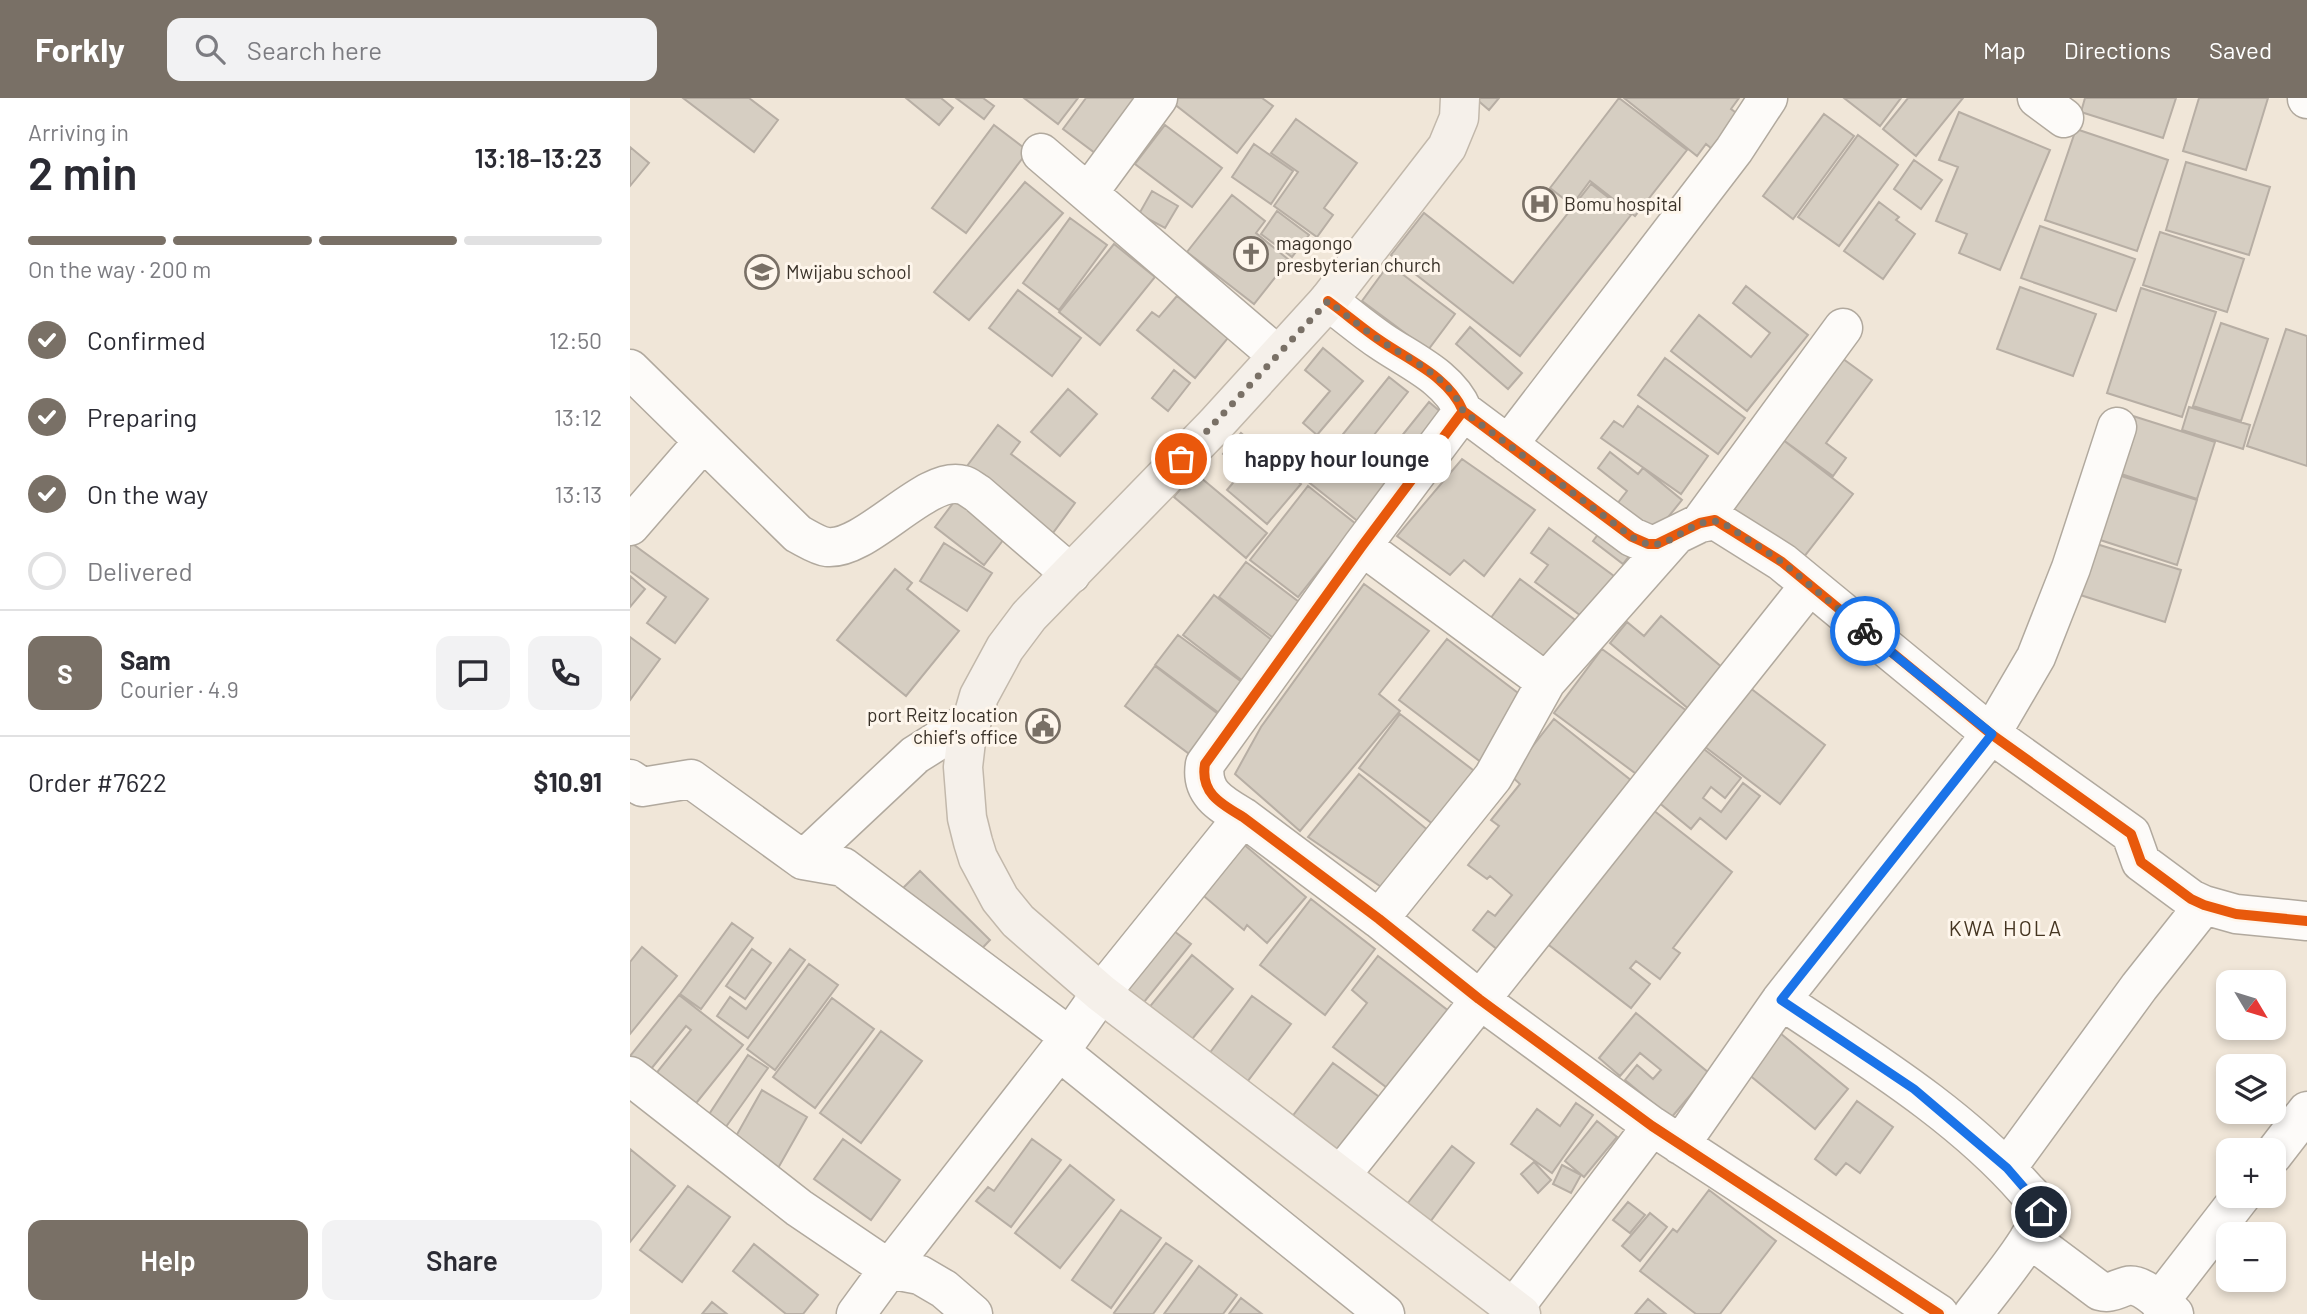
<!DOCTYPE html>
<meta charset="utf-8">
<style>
:root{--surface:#fff;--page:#f2f2f3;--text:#2b2b33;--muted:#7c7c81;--line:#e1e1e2;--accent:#797066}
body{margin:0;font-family:Barlow,sans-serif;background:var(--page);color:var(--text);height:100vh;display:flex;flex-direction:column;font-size:26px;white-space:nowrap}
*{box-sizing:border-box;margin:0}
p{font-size:23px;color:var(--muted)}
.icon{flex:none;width:38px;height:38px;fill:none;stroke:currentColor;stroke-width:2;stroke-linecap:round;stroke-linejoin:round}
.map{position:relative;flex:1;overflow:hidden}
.side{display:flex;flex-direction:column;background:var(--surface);width:630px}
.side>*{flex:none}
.needle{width:46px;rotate:128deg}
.controls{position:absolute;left:1586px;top:872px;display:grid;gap:14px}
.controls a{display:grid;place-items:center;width:70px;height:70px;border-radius:14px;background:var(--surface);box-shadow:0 4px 10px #0003;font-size:35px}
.pin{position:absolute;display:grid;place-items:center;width:60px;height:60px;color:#fff;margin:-30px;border:4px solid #fff;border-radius:50%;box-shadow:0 2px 7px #0007}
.courier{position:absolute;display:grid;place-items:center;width:70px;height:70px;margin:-35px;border:5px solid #1a73e8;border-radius:50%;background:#fff;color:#222;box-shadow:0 2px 9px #0007}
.bubble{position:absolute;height:49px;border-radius:14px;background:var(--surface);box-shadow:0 4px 10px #0003;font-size:23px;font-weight:600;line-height:49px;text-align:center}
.head em{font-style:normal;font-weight:600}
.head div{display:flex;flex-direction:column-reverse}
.head{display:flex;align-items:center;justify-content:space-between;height:119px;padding:0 28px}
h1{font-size:46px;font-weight:600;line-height:52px}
.bar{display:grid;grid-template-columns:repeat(4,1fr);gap:10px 7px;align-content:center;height:84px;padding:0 28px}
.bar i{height:9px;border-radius:5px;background:var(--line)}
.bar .active{background:var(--accent)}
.bar p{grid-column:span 4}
.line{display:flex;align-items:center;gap:18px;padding:0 28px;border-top:2px solid var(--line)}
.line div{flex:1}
.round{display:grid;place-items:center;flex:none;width:74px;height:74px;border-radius:14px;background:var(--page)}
ol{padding:0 28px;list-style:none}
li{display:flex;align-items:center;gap:21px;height:77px}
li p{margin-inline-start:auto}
li .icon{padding:7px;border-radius:50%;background:var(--accent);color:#fff;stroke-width:4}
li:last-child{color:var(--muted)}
li i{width:38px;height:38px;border:4px solid var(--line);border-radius:50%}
.primary-button{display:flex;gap:14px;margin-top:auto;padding:14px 28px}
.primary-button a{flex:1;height:80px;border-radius:14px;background:var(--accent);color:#fff;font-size:28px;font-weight:600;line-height:80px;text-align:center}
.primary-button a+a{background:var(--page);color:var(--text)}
header{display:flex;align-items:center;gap:42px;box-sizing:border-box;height:98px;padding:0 35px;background:var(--accent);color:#fff}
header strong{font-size:33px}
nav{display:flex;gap:38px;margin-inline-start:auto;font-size:24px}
.search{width:490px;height:63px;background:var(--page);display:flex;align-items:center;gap:18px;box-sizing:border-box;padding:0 24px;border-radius:14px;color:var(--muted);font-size:26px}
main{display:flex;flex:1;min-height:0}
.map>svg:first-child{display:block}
.building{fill:#d6cec2;stroke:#b7aea4;stroke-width:2}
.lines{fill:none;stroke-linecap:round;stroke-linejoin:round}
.minor-casing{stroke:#b1a99e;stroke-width:41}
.major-casing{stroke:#c2b8ab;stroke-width:41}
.minor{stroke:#fdfbf9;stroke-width:38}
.major{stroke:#f5f0ea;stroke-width:38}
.cycleway-casing{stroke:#fef6ec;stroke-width:15}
.cycleway{stroke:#e8590c;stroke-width:10}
.done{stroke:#797066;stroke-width:7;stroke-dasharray:0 12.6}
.route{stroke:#1a73e8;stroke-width:9}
.labels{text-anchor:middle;stroke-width:6;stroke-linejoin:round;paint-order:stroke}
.poi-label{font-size:19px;fill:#393128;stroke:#fef6ec;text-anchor:start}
.neighbourhood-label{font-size:21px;letter-spacing:2px;fill:#453521;stroke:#fef6ec}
</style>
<header>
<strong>Forkly</strong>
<div class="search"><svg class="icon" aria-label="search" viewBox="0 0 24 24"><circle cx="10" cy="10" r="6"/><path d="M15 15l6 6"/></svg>Search here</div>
<nav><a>Map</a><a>Directions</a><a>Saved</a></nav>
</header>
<main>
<section class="side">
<div class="head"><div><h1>2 min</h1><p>Arriving in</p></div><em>13:18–13:23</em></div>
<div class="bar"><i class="active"></i><i class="active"></i><i class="active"></i><i></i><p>On the way · 200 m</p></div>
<ol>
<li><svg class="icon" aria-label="check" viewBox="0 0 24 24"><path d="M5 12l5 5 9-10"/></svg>Confirmed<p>12:50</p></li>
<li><svg class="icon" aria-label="check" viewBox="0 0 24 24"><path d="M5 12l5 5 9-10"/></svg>Preparing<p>13:12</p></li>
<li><svg class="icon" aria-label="check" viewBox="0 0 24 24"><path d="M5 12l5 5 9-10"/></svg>On the way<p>13:13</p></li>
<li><i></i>Delivered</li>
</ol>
<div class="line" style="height:126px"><b class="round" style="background:var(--accent);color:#fff">S</b><div><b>Sam</b><p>Courier · 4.9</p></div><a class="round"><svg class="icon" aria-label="chat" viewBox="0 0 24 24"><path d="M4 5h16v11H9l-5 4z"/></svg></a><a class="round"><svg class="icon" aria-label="phone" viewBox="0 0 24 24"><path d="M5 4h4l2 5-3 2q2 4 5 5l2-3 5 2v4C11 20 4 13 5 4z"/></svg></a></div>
<div class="line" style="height:91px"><div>Order #7622</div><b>$10.91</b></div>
<div class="primary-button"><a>Help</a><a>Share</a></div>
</section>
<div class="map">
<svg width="1677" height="1216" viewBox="0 0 1677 1216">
<rect width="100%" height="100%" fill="#f0e6d8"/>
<path class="building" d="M53,0H119L148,22L124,54Z
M276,0H311L323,10L309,27Z
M326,0H353L364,8L354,21Z
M394,0H448L428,26Z
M456,0H512L469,58L433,31Z
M547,0H632L643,8L607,55L543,5Z
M845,0H869L859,12Z
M989,0L1057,52L1005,118L960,83L942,107L920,90Z
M994,0H1109L1101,11L1109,17L1082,51L1076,46L1067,58Z
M1214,0H1271L1250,28Z
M1278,0H1333L1286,58L1253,31Z
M1455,0H1546L1533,40L1451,14Z
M1569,0H1638L1616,72L1553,53Z
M1329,14L1420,52L1370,172L1329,155L1337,136L1306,123L1328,69L1309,62Z
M1194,16L1224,38L1163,121L1133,98Z
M666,21L727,65L694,110L703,117L687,139L644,108L668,74L641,55Z
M364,27L398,53L336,135L302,110Z
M535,27L592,70L562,109L505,66Z
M1446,31L1538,62L1507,153L1415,122Z
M1228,37L1268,67L1209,148L1168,119Z
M624,46L663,73L641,106L602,79Z
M0,49L19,65L0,88Z
M1284,62L1312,82L1291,111L1264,91Z
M1556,64L1640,89L1619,157L1536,132Z
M395,84L433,115L339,222L304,194Z
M961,86L1001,117L890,258L761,157L794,115L883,185Z
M522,93L548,108L535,130L509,116Z
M602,97L635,123L626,135L659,162L624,206L557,154Z
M1249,104L1269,119L1266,122L1285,136L1253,181L1214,153Z
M647,113L679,137L662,159L631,136Z
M440,120L477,147L429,212L393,185Z
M1410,128L1505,161L1486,213L1391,180Z
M1530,134L1614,161L1597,214L1513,187Z
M484,146L525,179L470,247L429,214Z
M759,166L825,216L798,252L732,203Z
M1116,188L1178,237L1117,313L1041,253L1069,217L1121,259L1140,235L1103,205Z
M1390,189L1466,216L1443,278L1367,251Z
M1511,190L1586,214L1552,319L1477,295Z
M388,192L451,240L422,278L359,230Z
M547,198L598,240L565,280L507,232L522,214L529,219Z
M1591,225L1638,241L1611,323L1563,308Z
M840,229L892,275L878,291L826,246Z
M1656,231L1677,238V368L1617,348Z
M693,250L733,283L687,337L673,325L700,293L675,272Z
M1205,255L1242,282L1196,345L1216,360L1203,378L1145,336Z
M1035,260L1115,320L1088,356L1008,297Z
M544,272L560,285L538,313L522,300Z
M759,279L778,294L721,366L738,380L799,304L820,322L735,429L676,382Z
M438,291L467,316L430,358L401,334Z
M1008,308L1078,358L1051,396L971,340L984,323L993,329Z
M1559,309L1620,327L1613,351L1552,332Z
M1503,318L1585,344L1567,401L1485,374Z
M368,327L390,344L381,356L445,405L417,443L331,376Z
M611,335L671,386L637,426L597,392L613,373L593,356Z
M1148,338L1223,396L1166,469L1092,411Z
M980,354L1008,376L1013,370L1052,402L1017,445L980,415L997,393L968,370Z
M832,361L905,412L854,478L834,462L820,477L767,438Z
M564,374L637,435L616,460L544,399Z
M1485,376L1567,402L1547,467L1464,440Z
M678,388L726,426L668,499L620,462Z
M327,400L377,437L354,467L305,429Z
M976,426L1006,449L993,466L963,443Z
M919,430L988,481L958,523L905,484L918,467L901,455Z
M0,444L78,501L45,545L17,525L36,499L0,473Z
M1460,444L1551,472L1535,524L1444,495Z
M314,445L362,475L337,513L290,483Z
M616,464L677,510L650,545L589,499Z
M265,471L282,485L277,491L329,533L276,598L207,542Z
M0,478L15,491L0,509Z
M890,481L956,530L926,570L860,521Z
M734,486L799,533L749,596L770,613L670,733L605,676L631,629Z
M584,497L652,550L622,590L553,537Z
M1031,518L1100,576L1066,617L980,545L997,524L1014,538Z
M548,537L620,590L597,621L525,567Z
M0,539L30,561L0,602Z
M817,541L900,604L852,665L769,602Z
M972,551L1061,616L1013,681L924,615Z
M525,568L596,622L566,661L495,608Z
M1115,586L1195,647L1150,706L1070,645Z
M770,616L856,682L816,736L729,670Z
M924,621L1012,691L878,860L843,832L858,813L865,818L882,797L860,778L857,781L838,767L869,728L861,722L890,686L880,677Z
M1070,648L1111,680L1095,700L1081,689L1073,700L1091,714L1113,685L1130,698L1096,741L1070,720L1061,731L1027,703Z
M729,676L810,742L760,795L678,739Z
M1018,708L1102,774L1043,850L1050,855L1030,881L1006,863L1000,870L1020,886L1001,910L911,841Z
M611,744L676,799L637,845L617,827L614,832L569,794Z
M290,773L360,842L342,861L272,791Z
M681,801L745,851L695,917L630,867Z
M102,825L123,840L71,911L50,896Z
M540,830L561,846L510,909L490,892Z
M12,849L47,878L0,936V864Z
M122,851L141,865L115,901L96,888Z
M160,851L175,862L118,940L87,918L100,899L116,911Z
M562,857L603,891L558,946L517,912Z
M748,858L820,914L760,992L703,949L737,905L722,892Z
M179,866L208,887L145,972L117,951Z
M49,897L113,947L59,1014L20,983L61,932L56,928L12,982L0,973V958Z
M622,898L661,926L614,988L576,960Z
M202,900L244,931L185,1010L143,979Z
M1006,915L1079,975L1041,1020L995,982L1007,967L1023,981L1031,972L1010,955L990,978L969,960Z
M251,933L292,963L231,1045L190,1015Z
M1150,935L1218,991L1185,1031L1117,975Z
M118,957L138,970L88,1040L74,1024Z
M703,965L752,1001L707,1061L658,1024Z
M132,992L177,1019L147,1072L101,1047Z
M1227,1003L1263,1029L1230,1075L1216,1065L1206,1077L1185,1061Z
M946,1005L963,1017L922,1075L881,1046L907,1011L930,1028Z
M967,1023L987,1039L954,1079L935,1063Z
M213,1041L270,1082L241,1122L184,1081Z
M402,1041L431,1062L381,1129L346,1103L358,1089L364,1093Z
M822,1048L844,1065L797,1128L774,1110Z
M0,1051L45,1088L0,1144Z
M904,1064L921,1082L908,1095L891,1076Z
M440,1067L484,1102L430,1170L385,1135Z
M932,1067L951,1077L941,1095L923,1086Z
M58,1088L100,1119L52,1184L10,1152Z
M1079,1092L1146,1143L1090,1216H1066L1010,1173L1043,1131L1047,1134Z
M998,1104L1015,1117L1000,1135L983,1122Z
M491,1112L531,1140L481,1210L442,1182Z
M1020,1115L1037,1129L1010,1163L992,1148Z
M536,1145L562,1163L523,1216H486L484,1215Z
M124,1146L188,1197L173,1216H156L103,1173Z
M569,1168L607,1197L593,1216H534Z
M611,1200L632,1216H599Z
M1018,1201L1036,1216H1005Z
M82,1204L97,1216H72Z"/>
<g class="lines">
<g class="minor-casing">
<path id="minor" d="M1407,0L1434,20
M1677,0V1
M411,55L647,257
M459,94L528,0
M698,203C716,216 733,231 751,243C780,263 819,279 833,313L1002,439L1018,446H1027L1070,425L1085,422L1152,464L1361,636L1501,736L1511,764L1561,801L1574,807L1606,816L1677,823
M0,271L168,436C176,440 188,448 197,449C237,453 296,376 333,387C338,388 343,393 347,395L441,476
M833,313L732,448L575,666C570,695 591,706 613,719L749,821L849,901L1022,1028L1309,1216
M878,347L1104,52L1138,0
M1070,425L1213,230
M0,428L73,344
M732,448L916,584
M0,681L12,689L61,681L173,762L213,769L440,939
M173,762L285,657L342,621
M749,821L863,679L916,584L1045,438
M1151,902C1234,958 1330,1016 1396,1092C1402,1098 1411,1106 1411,1114C1412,1131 1356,1199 1343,1216
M429,953L755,1216
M0,978L169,1110L259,1171L290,1177L314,1191L343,1216
M1050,1047L1151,902L1361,636L1406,559L1441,470L1487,329
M1643,1057L1677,1013
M1377,1070L1509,889L1574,807
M711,1077L1179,488
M1399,1140L1470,1193C1481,1196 1486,1191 1497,1188C1512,1184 1533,1207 1544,1216
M1529,1204L1612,1097
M884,1210L1022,1028
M226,1216L259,1171L440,939L471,895L613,719"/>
</g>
<g class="major-casing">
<path id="major" d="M830,0L829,20L817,49L698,203L585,327L399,518L375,550L349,598L336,643L333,669L337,720L343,744L348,760L370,801L388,823L471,895L891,1216"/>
</g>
<use href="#minor" class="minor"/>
<use href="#major" class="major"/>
<g class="cycleway-casing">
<path id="cycleway" d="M698,203C716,216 733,231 751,243C780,263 819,279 833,313L1002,439L1018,446H1027L1070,425L1085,422L1152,464L1361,636L1501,736L1511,764L1561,801L1574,807L1606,816L1677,823
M833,313L732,448L575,666C570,695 591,706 613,719L749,821L849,901L1022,1028L1309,1216"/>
</g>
<use href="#cycleway" class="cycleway"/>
</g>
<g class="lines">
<path class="done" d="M551,361L698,203C716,217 733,231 751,243C780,262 820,279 833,313L1002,439C1007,442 1013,445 1018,446C1043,451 1064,415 1093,425L1152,464L1235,533"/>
<path class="route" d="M1235,533L1362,636L1151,902L1284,991L1377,1070L1409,1107L1411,1114"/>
</g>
<defs>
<g id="hospital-ring" transform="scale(1.75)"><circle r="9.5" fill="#fef6ec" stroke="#797066" stroke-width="1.5"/><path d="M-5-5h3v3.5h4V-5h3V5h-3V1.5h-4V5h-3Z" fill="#797066"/></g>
<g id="church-ring" transform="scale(1.75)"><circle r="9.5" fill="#fef6ec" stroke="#797066" stroke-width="1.5"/><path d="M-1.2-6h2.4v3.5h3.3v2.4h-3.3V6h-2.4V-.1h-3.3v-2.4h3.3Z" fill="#797066"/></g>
<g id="school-ring" transform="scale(1.75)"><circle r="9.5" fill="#fef6ec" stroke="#797066" stroke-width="1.5"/><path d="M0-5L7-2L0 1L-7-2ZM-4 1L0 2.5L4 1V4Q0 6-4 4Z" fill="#797066"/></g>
<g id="civic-ring" transform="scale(1.75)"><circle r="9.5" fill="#fef6ec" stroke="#797066" stroke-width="1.5"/><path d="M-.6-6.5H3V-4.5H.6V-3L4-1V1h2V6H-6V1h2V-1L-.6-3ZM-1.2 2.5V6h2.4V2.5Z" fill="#797066"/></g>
</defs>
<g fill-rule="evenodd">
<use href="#hospital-ring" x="910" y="106"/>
<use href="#church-ring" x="621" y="156"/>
<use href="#school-ring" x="132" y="174"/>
<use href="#civic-ring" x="413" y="628"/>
</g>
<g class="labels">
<g class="poi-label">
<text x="934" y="113">Bomu hospital</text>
<text x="646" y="152">magongo<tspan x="646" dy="22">presbyterian church</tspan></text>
<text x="156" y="181">Mwijabu school</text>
<text x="388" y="624" text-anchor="end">port Reitz location<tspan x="388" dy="22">chief's office</tspan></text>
</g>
<g class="neighbourhood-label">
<text x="1376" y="838">KWA HOLA</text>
</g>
</g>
</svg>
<div class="controls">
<a><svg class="needle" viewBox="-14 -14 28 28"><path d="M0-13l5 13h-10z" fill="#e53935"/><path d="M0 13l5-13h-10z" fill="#7c7c81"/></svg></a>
<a><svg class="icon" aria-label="layers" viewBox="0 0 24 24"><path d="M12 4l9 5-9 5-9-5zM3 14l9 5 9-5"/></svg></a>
<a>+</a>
<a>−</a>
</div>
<div class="pin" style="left:551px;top:361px;background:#ea580c"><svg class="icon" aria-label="bag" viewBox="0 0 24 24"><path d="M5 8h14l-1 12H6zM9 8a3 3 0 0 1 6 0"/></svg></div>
<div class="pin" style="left:1411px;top:1114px;background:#1f2937"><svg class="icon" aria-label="home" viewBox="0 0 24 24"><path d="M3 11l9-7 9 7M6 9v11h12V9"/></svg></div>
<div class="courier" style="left:1235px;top:533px"><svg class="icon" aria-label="bike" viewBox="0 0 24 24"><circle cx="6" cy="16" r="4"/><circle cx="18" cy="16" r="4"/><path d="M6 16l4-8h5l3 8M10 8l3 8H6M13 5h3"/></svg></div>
<div class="bubble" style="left:593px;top:336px;width:228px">happy hour lounge</div>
</div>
</main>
